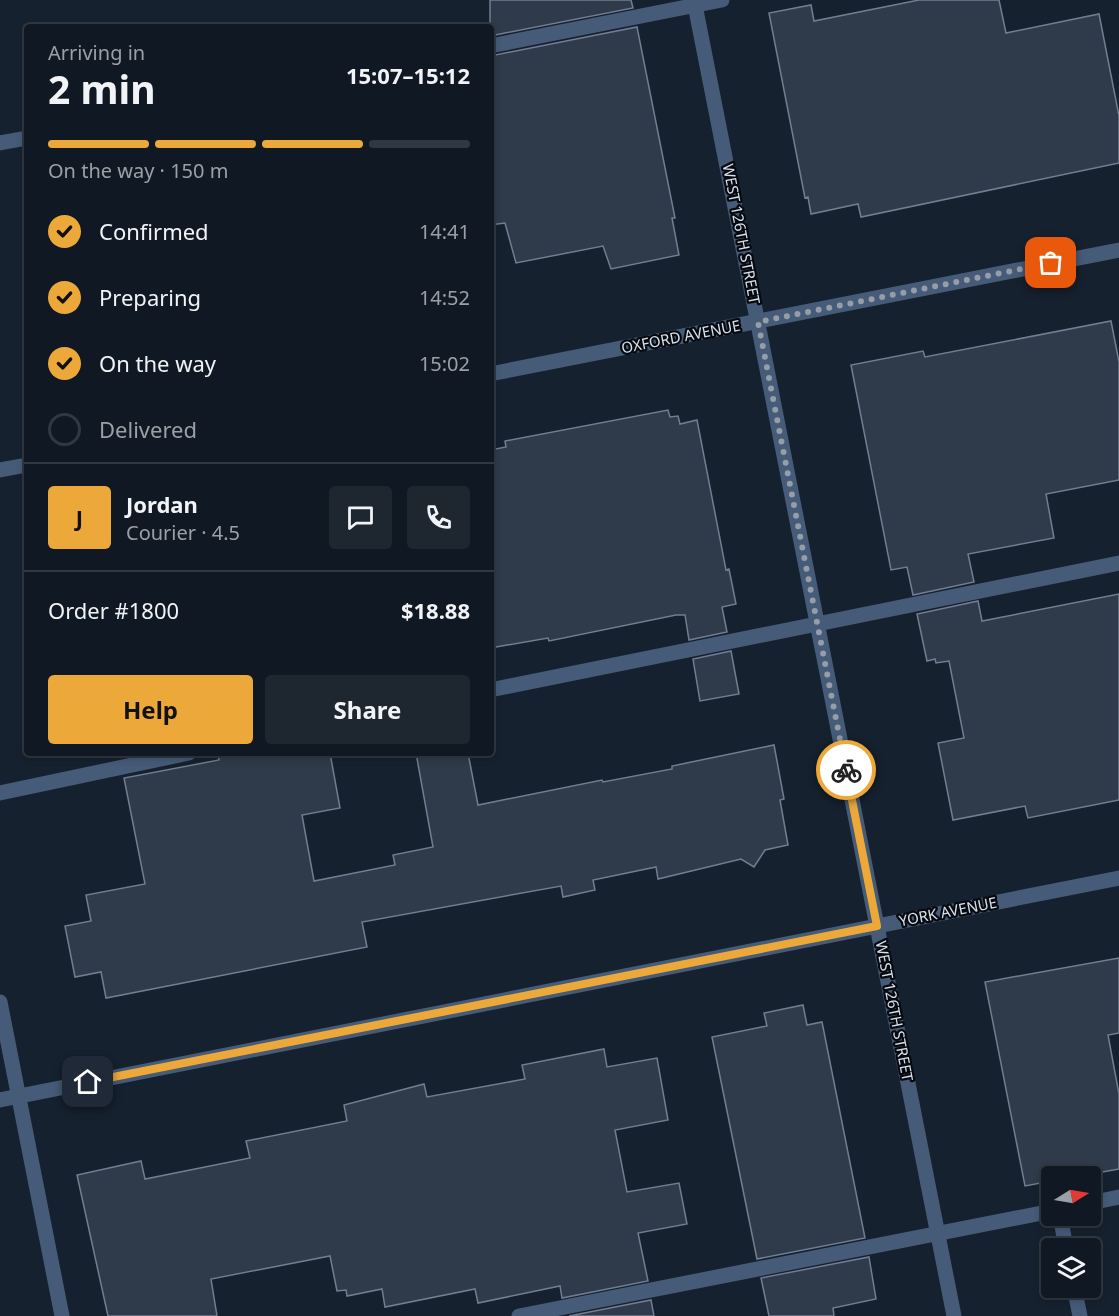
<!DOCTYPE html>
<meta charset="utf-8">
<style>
:root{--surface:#101923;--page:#1e2630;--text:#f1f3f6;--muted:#9ca0a6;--line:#303841;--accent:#eca93a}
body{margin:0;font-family:"Noto Sans",sans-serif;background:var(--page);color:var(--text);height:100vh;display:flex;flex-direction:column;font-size:22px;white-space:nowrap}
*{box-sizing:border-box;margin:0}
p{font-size:20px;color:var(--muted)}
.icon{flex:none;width:33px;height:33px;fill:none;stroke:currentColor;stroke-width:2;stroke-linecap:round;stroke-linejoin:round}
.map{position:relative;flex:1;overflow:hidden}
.panel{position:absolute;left:24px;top:24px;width:470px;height:732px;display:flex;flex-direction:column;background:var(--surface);border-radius:6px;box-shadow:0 3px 9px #0003,0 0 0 2px var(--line)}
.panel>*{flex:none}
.needle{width:39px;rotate:79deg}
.buttons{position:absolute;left:1041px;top:1166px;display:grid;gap:12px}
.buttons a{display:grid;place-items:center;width:60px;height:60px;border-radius:6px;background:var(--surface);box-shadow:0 3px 9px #0003,0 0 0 2px var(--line);font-size:30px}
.pin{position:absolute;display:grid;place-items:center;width:51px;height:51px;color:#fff;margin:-26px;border-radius:12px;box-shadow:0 3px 9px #0006}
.courier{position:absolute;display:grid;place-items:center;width:60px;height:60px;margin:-30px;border:4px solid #eca93a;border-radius:50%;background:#fff;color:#222;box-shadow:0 2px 8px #0007}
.headline em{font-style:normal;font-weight:700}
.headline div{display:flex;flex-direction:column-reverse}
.headline{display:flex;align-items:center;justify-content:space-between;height:102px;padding:0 24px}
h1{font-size:39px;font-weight:700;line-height:45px}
.bar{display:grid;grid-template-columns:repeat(4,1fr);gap:9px 6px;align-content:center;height:72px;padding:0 24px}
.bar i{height:8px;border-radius:4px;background:var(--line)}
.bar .current{background:var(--accent)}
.bar p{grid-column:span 4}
.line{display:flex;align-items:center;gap:15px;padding:0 24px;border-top:2px solid var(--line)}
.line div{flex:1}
.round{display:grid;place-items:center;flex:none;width:63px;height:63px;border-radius:6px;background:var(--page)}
ol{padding:0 24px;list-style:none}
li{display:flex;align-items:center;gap:18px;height:66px}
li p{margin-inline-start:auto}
li .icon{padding:6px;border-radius:50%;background:var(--accent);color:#111;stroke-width:4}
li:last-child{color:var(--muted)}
li i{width:33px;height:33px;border:3px solid var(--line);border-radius:50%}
.cta{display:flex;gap:12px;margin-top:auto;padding:12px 24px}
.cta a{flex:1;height:69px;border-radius:6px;background:var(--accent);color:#111;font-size:24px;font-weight:700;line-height:69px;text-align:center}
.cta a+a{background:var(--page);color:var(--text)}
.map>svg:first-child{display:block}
.building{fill:#2f3b4a;stroke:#717e90;stroke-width:1.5}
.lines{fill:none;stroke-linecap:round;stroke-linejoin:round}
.service{stroke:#455b78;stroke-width:15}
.minor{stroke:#455b78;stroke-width:15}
.done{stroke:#959da8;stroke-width:6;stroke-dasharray:0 10.8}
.route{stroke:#eca93a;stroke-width:8}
.labels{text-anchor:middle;stroke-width:4.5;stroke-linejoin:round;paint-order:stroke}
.street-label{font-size:15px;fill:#d9e0e9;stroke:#060a10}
</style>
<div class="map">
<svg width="1119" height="1316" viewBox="0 0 1119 1316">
<rect width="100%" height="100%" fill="#16212f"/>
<path class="building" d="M490,0H631L633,8L490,36Z
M919,0H999L1006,33L1099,14L1119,116V163L861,217L858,204L811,214L808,197L805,198L769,13L811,5L814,21Z
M637,27L675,218H672L679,255L611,269L603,246L516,263L505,223L490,225V56Z
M1111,321L1119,362V480L1046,494L1054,538L968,554L974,582L913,595L907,567L891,570L851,365L923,351L925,357Z
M668,410L670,417L678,416L680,424L697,420L726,570L729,569L736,604L722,607L727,632L689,640L685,615H676L549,641L548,638L490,648V450L506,447L505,441Z
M1119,594V800L1028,818L1025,806L953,820L938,743L964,738L949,661L936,663L935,659L927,661L917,614L978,601L982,621Z
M731,651L739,694L700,701L693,659Z
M774,745L784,799L780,800L788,845L765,850L754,867L741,859L658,879L656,867L593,880L595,890L563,897L561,886L362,922L367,947L106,998L101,972L75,977L65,926L91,921L86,895L145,884L124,778L219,760L218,753H330L340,808L302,815L314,881L395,865L393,855L433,847L416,753H468L478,805L602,780L603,782L672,769V766Z
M1119,958V1033L1108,1035L1119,1094V1169L1080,1176H1052V1181L1025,1186L985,982Z
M803,1005L807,1025L822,1022L865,1238L757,1259L712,1037L767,1026L764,1013Z
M604,1049L607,1067L657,1058L668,1120L615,1130L627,1192L679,1183L687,1224L638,1233L648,1281L562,1298L560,1286L478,1303L475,1289L385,1307L382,1289L347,1296L346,1290L337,1291L330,1256L211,1279L217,1316H108L77,1175L141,1161L145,1179L250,1158L246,1141L347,1121L344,1105L424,1084L427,1097L525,1079L522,1065Z
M869,1257L876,1299L833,1308L834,1316H769L761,1278Z
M651,1300L654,1316H569Z"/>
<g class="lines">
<path class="service" d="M490,46L722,0
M0,143L27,138
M490,690L1119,563
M0,793L189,753
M0,1002L62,1316
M1090,1203L1119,1197
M1060,1215L1066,1248
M1074,1287L1080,1316
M519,1316L1052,1211"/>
<path class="minor" d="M694,0L954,1316
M490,374L1119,250
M0,470L27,465
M0,1100L1119,878"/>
</g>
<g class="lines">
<path class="done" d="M846,770L758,322L1051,263"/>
<path class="route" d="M88,1082L877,926L846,770"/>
</g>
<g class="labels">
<g class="street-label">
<text transform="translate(741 234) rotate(79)" y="5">WEST 126TH STREET</text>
<text transform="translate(681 337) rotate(-11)" y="5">OXFORD AVENUE</text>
<text transform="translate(948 912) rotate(-11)" y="5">YORK AVENUE</text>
<text transform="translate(894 1011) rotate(79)" y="5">WEST 126TH STREET</text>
</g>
</g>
</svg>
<div class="buttons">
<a><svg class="needle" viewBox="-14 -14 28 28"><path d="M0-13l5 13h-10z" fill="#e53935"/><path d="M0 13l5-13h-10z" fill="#9ca0a6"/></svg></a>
<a><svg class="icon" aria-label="layers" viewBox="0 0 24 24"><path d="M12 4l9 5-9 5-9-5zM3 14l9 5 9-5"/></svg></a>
</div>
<div class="pin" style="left:1051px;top:263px;background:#ea580c"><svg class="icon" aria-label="bag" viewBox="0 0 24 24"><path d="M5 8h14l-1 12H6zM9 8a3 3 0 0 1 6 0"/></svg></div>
<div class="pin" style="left:88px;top:1082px;background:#1f2937"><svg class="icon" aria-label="home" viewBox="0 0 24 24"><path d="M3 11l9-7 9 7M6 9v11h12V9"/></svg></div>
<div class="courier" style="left:846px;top:770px"><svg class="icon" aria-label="bike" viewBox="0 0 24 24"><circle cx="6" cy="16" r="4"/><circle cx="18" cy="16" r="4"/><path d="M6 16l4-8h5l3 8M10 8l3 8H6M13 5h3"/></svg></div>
<section class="panel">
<div class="headline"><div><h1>2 min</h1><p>Arriving in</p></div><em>15:07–15:12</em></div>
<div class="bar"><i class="current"></i><i class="current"></i><i class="current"></i><i></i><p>On the way · 150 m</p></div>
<ol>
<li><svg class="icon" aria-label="check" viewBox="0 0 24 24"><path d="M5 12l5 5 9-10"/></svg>Confirmed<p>14:41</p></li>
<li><svg class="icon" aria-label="check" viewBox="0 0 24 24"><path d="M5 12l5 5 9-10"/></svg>Preparing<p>14:52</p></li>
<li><svg class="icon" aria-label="check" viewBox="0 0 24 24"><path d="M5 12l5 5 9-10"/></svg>On the way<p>15:02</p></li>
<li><i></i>Delivered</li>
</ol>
<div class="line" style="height:108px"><b class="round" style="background:var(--accent);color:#111">J</b><div><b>Jordan</b><p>Courier · 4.5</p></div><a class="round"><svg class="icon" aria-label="chat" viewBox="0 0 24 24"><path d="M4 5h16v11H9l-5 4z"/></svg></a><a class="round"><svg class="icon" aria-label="phone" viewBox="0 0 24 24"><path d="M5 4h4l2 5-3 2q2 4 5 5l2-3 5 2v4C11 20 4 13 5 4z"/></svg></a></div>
<div class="line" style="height:78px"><div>Order #1800</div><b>$18.88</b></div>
<div class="cta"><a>Help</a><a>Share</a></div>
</section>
</div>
